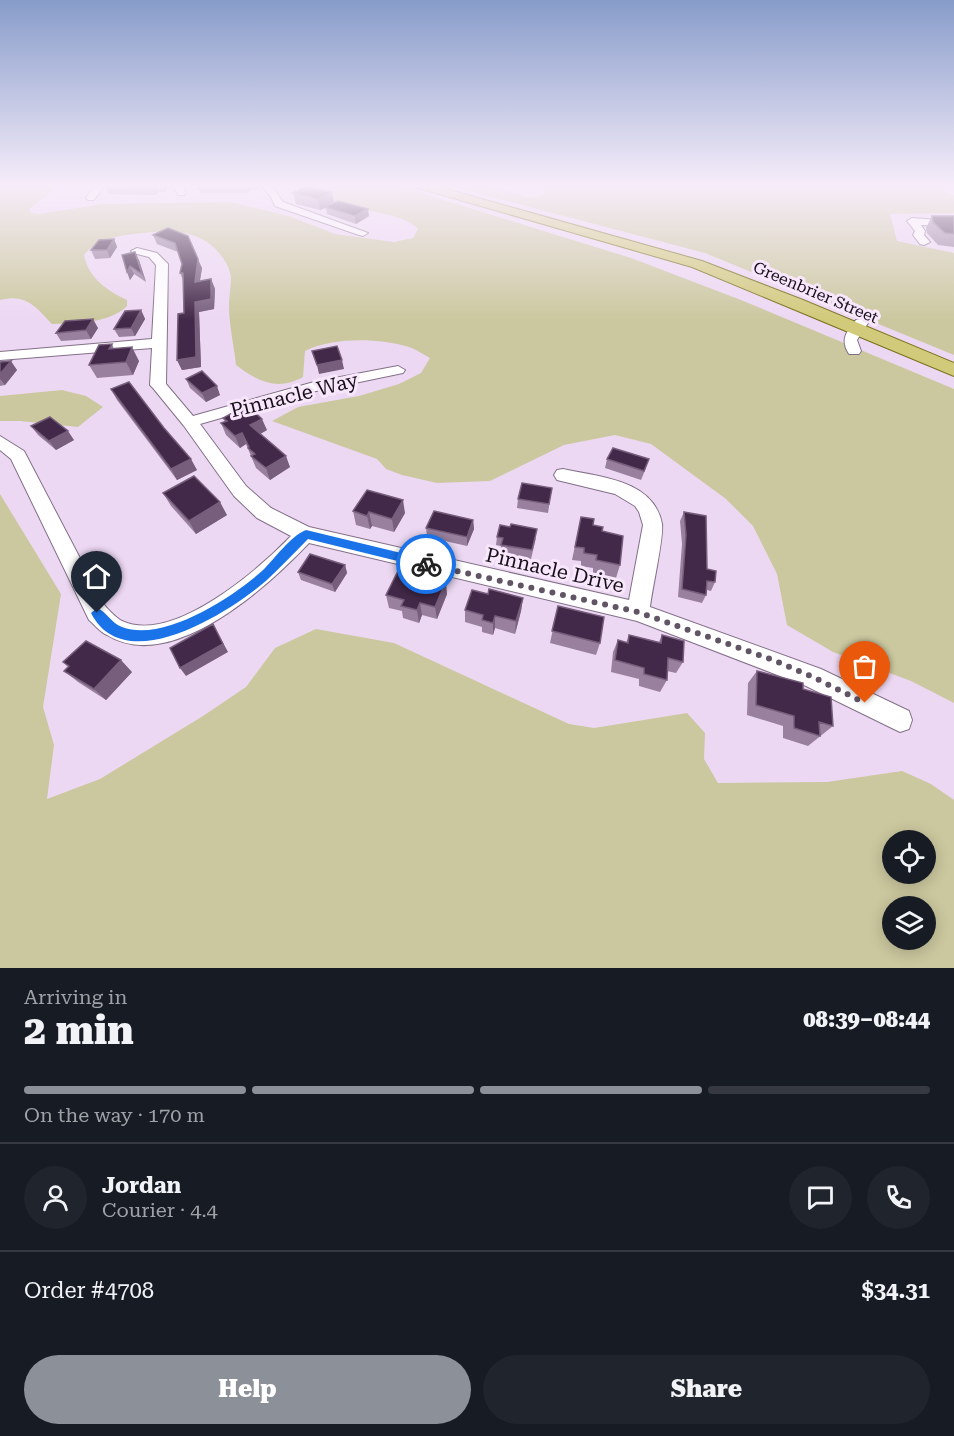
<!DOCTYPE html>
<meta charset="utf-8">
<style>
:root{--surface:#171b24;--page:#20242c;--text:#f1f3f6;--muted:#9ea1a6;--line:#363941;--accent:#8c9099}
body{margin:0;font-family:"Roboto Serif",serif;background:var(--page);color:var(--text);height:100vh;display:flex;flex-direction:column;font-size:22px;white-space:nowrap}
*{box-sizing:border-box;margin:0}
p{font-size:20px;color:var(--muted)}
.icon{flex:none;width:33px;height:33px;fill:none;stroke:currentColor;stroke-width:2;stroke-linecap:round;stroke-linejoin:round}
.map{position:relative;height:968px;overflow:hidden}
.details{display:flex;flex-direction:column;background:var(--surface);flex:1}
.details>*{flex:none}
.fabs{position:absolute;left:882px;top:830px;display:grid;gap:12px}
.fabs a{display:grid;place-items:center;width:54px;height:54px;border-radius:50%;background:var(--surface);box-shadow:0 3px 15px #0003;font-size:30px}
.pin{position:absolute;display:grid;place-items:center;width:51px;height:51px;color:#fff;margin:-62px -26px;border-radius:50% 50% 50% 0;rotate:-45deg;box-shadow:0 0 6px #0007}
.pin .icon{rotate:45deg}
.courier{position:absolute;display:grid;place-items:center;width:60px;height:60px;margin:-30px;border:4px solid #1a73e8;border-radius:50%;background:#fff;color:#222;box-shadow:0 2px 8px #0007}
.head em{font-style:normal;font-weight:800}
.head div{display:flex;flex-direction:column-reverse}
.head{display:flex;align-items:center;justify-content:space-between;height:102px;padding:0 24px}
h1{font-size:39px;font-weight:800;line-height:45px}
.bar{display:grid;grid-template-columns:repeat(4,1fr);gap:9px 6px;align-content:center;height:72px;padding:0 24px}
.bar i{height:8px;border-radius:4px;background:var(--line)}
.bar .selected{background:var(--accent)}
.bar p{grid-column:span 4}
.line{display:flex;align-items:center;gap:15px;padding:0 24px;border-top:2px solid var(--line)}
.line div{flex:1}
.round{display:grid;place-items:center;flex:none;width:63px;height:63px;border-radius:32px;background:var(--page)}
.action{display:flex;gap:12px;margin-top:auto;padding:12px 24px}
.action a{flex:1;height:69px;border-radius:36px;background:var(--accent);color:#fff;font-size:24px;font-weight:800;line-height:69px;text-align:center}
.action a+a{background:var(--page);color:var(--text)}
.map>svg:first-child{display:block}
.green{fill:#cbc89f;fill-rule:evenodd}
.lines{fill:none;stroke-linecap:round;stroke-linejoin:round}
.minor-casing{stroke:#837088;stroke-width:2}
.major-casing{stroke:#7b721e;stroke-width:2}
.minor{fill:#fff;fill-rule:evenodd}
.major{fill:#d1ca7a;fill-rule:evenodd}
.wall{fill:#98809e}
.shaded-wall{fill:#765e7c}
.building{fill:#432949;stroke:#765e7c;stroke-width:1.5}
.route{fill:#1a73e8}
.done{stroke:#615565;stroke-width:6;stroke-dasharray:0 10.8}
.labels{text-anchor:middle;stroke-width:6;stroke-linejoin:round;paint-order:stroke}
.far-street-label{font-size:16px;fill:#160f18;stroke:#f8e7fc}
.street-label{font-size:20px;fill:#160f18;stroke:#f8e7fc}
</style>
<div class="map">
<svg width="954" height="968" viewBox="0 0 954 968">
<rect width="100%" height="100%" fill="#edd8f3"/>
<path class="green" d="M0,185H60L29,209L31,213L39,214L103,204L230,202L289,216L335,234L394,242L413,238L418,229C405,214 370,212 351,207C336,203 322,196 307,190V186L395,185L631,258L741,300L954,389V703L911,681L833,652L787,625L777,574L753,526L726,499L651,444L615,435L564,445L490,481L437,483L402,475L386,469L377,459L272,421L298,407L359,396L399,384L421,373L430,358C424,355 416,349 409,347C378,338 334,337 305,351L303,377C278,391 258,382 236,365C234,346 229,325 229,306C229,296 231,287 231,278C230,268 225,260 219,253C200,230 171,230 143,233C123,235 97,238 84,255C88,278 108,291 127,300V306C108,324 77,323 52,324C36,307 26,293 0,300Z
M446,185H483L531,198L543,195V185H954L942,191L954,196V213L890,214L897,241L954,253V355L705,253Z
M62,390L86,396L103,407L78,427L20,421H0V396Z
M0,494L61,594L43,707L54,745L47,799L100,779L203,716L246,687L275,648L316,629L394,643L569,724L594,728L687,713L705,733L704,759L718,783L827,782L902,771L931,784L954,800V968H0ZM892,840H926V873H892ZM892,906H926V939H892Z"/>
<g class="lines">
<g class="minor-casing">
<path id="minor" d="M95,185H105L94,200H88L86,198Z
M172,185H182L186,193L184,195H178Z
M261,185H271L283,202L368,233L363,236L359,235L275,206L271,197Z
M912,218L954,221V227L921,225L925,231L924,235L930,242L924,245L920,244L913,235L915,231L907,221Z
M137,248L157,253L168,264L166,384L193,416L314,382L398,366L405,370L403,373L316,391L200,424L246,486L271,508L309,527L629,600L643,525L639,512L635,506L615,494L557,480L554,475L557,470L563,469C598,477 654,479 662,524C664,537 652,589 650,607L821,669L909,711L912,720L909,729L900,732L806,686L637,621L309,543C268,586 172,675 107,635C100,632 95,625 89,620L11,459L0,450V436L24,451L105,606C110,611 116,618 122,621C173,645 259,569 291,536L257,518L234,496L184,426L153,388L150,385L152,348L0,360V352L152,339L156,265L149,257L133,253L131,251Z
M861,319L868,323L857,340L861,351L859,354H849C840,340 846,332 856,320Z"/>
</g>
<g class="major-casing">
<path id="major" d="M413,185H432L702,261L803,300L954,363V376L692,267L415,187Z"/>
</g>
<use href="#minor" class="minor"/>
<use href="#major" class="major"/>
</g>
<path class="wall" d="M105,185H170L165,192H158L155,195L109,194Z
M196,185H260L256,190H250L248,193H200V190H198Z
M293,193L334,203L369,216L356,224L327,214L326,208L320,210L296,204Z
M932,216H954V247L938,245L927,233L926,228Z
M168,228L202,268L200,281L211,279L215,289L214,309L199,312L201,367L182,370L177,360L184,313L183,280L180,273L182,264L178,252L157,244L153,235Z
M114,239L117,247L110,258L95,259L91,250Z
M122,255L139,260L146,282L134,274L130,280Z
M141,310L145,319L135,336L119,337L114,329Z
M98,328L91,339L61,341L56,333Z
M112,344L114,349L139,361L133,375L97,378L89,365Z
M0,362L17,370L5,385L0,386Z
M186,379L220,395L206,402L190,388Z
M111,389L164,428L197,470L177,480L117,400Z
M223,418L267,430L260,434L290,467L270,480L256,468L246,444L240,448L226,435L221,423L225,422Z
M31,426L74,440L56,450L38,435Z
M607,459L646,468L641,480L605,468Z
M552,488L548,513L517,508L518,499Z
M163,493L227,515L196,534L171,506Z
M353,511L405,513L394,532L372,526L370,529L356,525Z
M684,512L707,569L715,582L711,591L707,590L706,595L702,603L678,597L682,544L680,521Z
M581,517L602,531L620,565L616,578L593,573V568L581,566V561L572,560Z
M473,520L474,529L467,546L427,537L426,528Z
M497,537L536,538L531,559L501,553V546L496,545Z
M345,565L347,573L335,592L301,580L298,572Z
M447,594L437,619L422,615L419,623L403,618L402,611L389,608L386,595Z
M523,598L521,611L515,634L495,628L493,635L482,632V627L465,622V610Z
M558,606L600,643L596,655L550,643Z
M629,635L659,642L662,635L683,662L676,673L667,671V680L660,692L639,686V679L611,672L613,652L618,640L626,643Z
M63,662L132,672L106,700L78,682L64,671L68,667Z
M757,671L803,689L833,726L808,746L783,738V726L747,715L748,683Z"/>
<path class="shaded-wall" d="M155,185L158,192L155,195L152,187Z
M162,185H170L165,192Z
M246,185H249L250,190L248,193Z
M255,185H260L256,190Z
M332,192L334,203L320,210L318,199Z
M368,209L369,216L356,224L355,216Z
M114,239L117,247L110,258L107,250Z
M135,252L139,260L146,282L142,274Z
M198,259L202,268L198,291L195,282Z
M130,266L134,274L130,280L127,272Z
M211,279L215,289L214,309L199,312L201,367L182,370L177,360L195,302Z
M141,310L145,319L135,336L131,328Z
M93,319L98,328L91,339L86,330Z
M132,347L139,361L133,375L126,362Z
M342,360L344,369L319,374L317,365Z
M11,361L17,370L5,385L0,379V374Z
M217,386L220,395L206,402L202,393Z
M262,419L267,430L255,437L250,425Z
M68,431L74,440L56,450L49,441Z
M242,433L246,444L240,448L235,436Z
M286,456L290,467L270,480L266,468Z
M191,459L197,470L177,480L171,469Z
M403,500L405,513L394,532L392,519Z
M220,502L227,515L196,534L189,521Z
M369,512L372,526L370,529L367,516Z
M473,520L474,529L467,546V537Z
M345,565L347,573L335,592L332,584Z
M446,581L447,594L437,619L435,607Z
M523,598L521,611L515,634L516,621Z
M420,603L422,615L419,623L417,610Z
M495,616V628L493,635V623Z
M213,624L228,652L186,676L180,668Z
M121,660L132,672L106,700L94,689Z"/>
<path class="building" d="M107,185H155L152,187L105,186Z
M306,186L332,192L318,199L293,193Z
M338,201L368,209L355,216L325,207Z
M932,216H954V234L945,233L933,222Z
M168,228L188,236L198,259L195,282L211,279V299L195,302L196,357L177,360L178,314L184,313L183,273H180L182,264L175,243L153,235Z
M114,239L107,250H91L99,240Z
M135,252L142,274L130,266L127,272L122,255Z
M141,310L131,328L114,329L125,311Z
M93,319L86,330L56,333L65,321Z
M112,344L109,349L132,347L126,362L89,365L99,345Z
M337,346L342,360L317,365L312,351Z
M11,361L0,374V362Z
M202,371L217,386L202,393L186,379Z
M129,382L164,428L191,459L171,469L111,389Z
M247,405L262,419L250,425L286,456L266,468L251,456L255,454L248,448L249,447L242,433L235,436L221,423L227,421L223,418Z
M50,417L68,431L49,441L31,426Z
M613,448L649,459L644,471L607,459Z
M194,476L220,502L189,521L163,493Z
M522,483L552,488L549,504L518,499Z
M367,490L403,500L392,519L369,512L367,516L353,511Z
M434,511L473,520L467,537L426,528Z
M684,512L706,516L707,569L716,571L715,582L707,581L706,595L682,589L686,535Z
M581,517L594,519L593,525L603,527L602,531L623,536L620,565L596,560L597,555L584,553V548L575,547Z
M511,524L537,529L532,550L501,545L503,538L497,537L500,525L510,527Z
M310,554L345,565L332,584L298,572Z
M399,569L446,581L435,607L420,603L417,610L401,606L404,600L386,595Z
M489,589L523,598L516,621L495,616L493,623L482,620L483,615L465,610L472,590L488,594Z
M558,606L604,617L600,643L552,631Z
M213,624L223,644L180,668L170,648Z
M629,635L661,643L662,635L684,641L683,662L668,658L667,680L644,674V668L615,660L618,640L628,643Z
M86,641L121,660L94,689L64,671L69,666L63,662Z
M757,671L803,683V689L831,697L833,726L819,722L820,736L794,728V716L756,705Z"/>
<linearGradient id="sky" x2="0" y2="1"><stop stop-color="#879cca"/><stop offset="0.58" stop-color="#f7edfa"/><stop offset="1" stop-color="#f7edfa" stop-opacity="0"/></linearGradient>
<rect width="954" height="320" fill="url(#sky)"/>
<path class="route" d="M306,530L426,559L431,564L426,568L308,539C295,552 282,566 268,579C232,611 125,680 91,613L97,608C107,612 111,623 122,627C163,643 233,597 262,571C275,559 289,537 306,530Z"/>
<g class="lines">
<path class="done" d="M426,564L638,612L773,660L813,677L865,703"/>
</g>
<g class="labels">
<g class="far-street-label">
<text transform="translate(816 292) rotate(23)" y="6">Greenbrier Street</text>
</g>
<g class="street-label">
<text transform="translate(294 395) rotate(-14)" y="7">Pinnacle Way</text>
<text transform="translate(555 570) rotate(13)" y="7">Pinnacle Drive</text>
</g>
</g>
</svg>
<div class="fabs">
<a><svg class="icon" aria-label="locate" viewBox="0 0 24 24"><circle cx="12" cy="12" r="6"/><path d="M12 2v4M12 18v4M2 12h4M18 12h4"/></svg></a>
<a><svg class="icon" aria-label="layers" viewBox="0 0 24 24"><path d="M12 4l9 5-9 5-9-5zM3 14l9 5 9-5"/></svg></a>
</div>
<div class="pin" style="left:865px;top:703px;background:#ea580c"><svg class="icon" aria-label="bag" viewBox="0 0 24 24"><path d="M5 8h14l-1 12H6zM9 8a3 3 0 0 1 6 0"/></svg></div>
<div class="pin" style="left:97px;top:613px;background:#1f2937"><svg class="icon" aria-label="home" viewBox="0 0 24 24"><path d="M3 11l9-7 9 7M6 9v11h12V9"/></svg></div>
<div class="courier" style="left:426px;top:564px"><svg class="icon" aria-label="bike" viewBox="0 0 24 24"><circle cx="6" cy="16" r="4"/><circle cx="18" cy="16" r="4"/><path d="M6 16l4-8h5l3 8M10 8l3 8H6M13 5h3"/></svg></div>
</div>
<section class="details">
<div class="head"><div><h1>2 min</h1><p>Arriving in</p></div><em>08:39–08:44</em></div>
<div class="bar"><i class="selected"></i><i class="selected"></i><i class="selected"></i><i></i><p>On the way · 170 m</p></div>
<div class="line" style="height:108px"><a class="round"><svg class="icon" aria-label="person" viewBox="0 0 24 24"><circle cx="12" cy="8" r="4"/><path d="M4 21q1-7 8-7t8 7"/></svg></a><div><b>Jordan</b><p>Courier · 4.4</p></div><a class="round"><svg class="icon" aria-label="chat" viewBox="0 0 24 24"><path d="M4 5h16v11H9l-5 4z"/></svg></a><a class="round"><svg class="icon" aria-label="phone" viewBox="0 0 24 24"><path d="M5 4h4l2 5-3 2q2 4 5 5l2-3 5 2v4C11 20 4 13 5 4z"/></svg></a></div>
<div class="line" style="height:78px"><div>Order #4708</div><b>$34.31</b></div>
<div class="action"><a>Help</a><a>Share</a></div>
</section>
